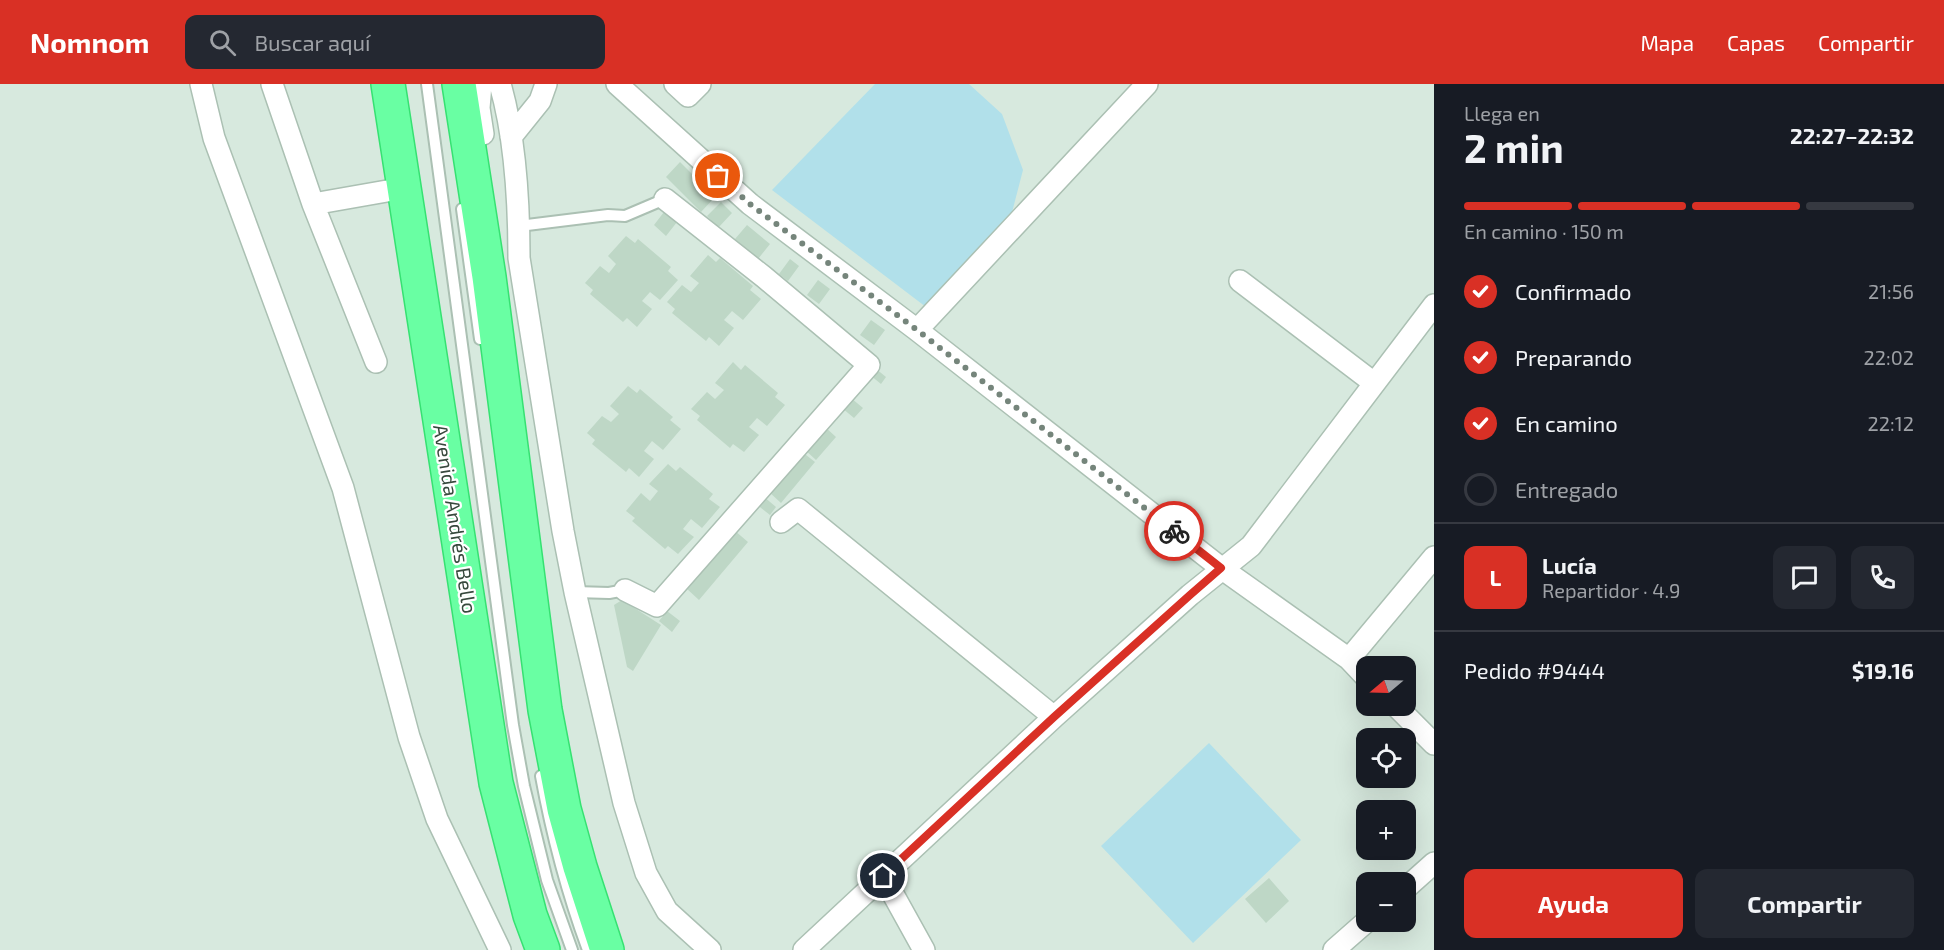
<!DOCTYPE html>
<html lang="es">
<meta charset="utf-8">
<style>
:root{--surface:#171b24;--page:#242831;--text:#f1f3f6;--muted:#9ea1a6;--line:#363941;--accent:#d93025}
body{margin:0;font-family:"Exo 2",sans-serif;background:var(--page);color:var(--text);height:100vh;display:flex;flex-direction:column;font-size:22px;white-space:nowrap}
*{box-sizing:border-box;margin:0}
p{font-size:20px;color:var(--muted)}
.icon{flex:none;width:33px;height:33px;fill:none;stroke:currentColor;stroke-width:2;stroke-linecap:round;stroke-linejoin:round}
.map{position:relative;flex:1;overflow:hidden}
.side{display:flex;flex-direction:column;background:var(--surface);width:510px}
.side>*{flex:none}
.needle{width:39px;rotate:251deg}
.buttons{position:absolute;left:1356px;top:572px;display:grid;gap:12px}
.buttons a{display:grid;place-items:center;width:60px;height:60px;border-radius:12px;background:var(--surface);box-shadow:0 6px 24px #0002;font-size:30px}
.pin{position:absolute;display:grid;place-items:center;width:51px;height:51px;color:#fff;margin:-26px;border:3px solid #fff;border-radius:50%;box-shadow:0 2px 6px #0007}
.courier{position:absolute;display:grid;place-items:center;width:60px;height:60px;margin:-30px;border:4px solid #d93025;border-radius:50%;background:#fff;color:#222;box-shadow:0 2px 8px #0007}
.summary em{font-style:normal;font-weight:700}
.summary div{display:flex;flex-direction:column-reverse}
.summary{display:flex;align-items:center;justify-content:space-between;height:102px;padding:0 30px}
h1{font-size:39px;font-weight:700;line-height:45px}
.bar{display:grid;grid-template-columns:repeat(4,1fr);gap:9px 6px;align-content:center;height:72px;padding:0 30px}
.bar i{height:8px;border-radius:4px;background:var(--line)}
.bar .current{background:var(--accent)}
.bar p{grid-column:span 4}
.line{display:flex;align-items:center;gap:15px;padding:0 30px;border-top:2px solid var(--line)}
.line div{flex:1}
.round{display:grid;place-items:center;flex:none;width:63px;height:63px;border-radius:12px;background:var(--page)}
ol{padding:0 30px;list-style:none}
li{display:flex;align-items:center;gap:18px;height:66px}
li p{margin-inline-start:auto}
li .icon{padding:6px;border-radius:50%;background:var(--accent);color:#fff;stroke-width:4}
li:last-child{color:var(--muted)}
li i{width:33px;height:33px;border:3px solid var(--line);border-radius:50%}
.cta{display:flex;gap:12px;margin-top:auto;padding:12px 30px}
.cta a{flex:1;height:69px;border-radius:12px;background:var(--accent);color:#fff;font-size:24px;font-weight:700;line-height:69px;text-align:center}
.cta a+a{background:var(--page);color:var(--text)}
header{display:flex;align-items:center;gap:36px;box-sizing:border-box;height:84px;padding:0 30px;background:var(--accent);color:#fff}
header strong{font-size:28px}
nav{display:flex;gap:33px;margin-inline-start:auto;font-size:21px}
.search{width:420px;height:54px;background:var(--page);display:flex;align-items:center;gap:15px;box-sizing:border-box;padding:0 21px;border-radius:12px;color:var(--muted);font-size:22px}
main{display:flex;flex:1;min-height:0}
.map>svg:first-child{display:block}
.residential{fill:#d7e9de;fill-rule:evenodd}
.green{fill:#b1e0ea}
.building{fill:#bed7c6}
.lines{fill:none;stroke-linecap:round;stroke-linejoin:round}
.lane-casing{stroke:#abc0b3;stroke-width:14}
.street-casing{stroke:#abc0b3;stroke-width:24}
.highway-casing{stroke:#36e172;stroke-width:36}
.lane{stroke:#fff;stroke-width:10}
.street{stroke:#fff;stroke-width:21}
.highway{stroke:#69ffa3;stroke-width:33}
.done{stroke:#75857b;stroke-width:6;stroke-dasharray:0 10.8}
.route{stroke:#d93025;stroke-width:8}
.labels{text-anchor:middle;stroke-width:4.5;stroke-linejoin:round;paint-order:stroke}
.street-label{font-size:20px;fill:#37493d;stroke:#fff}
</style>
<header>
<strong>Nomnom</strong>
<div class="search"><svg class="icon" aria-label="search" viewBox="0 0 24 24"><circle cx="10" cy="10" r="6"/><path d="M15 15l6 6"/></svg>Buscar aquí</div>
<nav><a>Mapa</a><a>Capas</a><a>Compartir</a></nav>
</header>
<main>
<div class="map">
<svg width="1434" height="866" viewBox="0 0 1434 866">
<rect width="100%" height="100%" fill="#e9f5ee"/>
<path class="residential" d="M0,0H1434V866H0ZM1366,582H1406V621H1366ZM1366,654H1406V693H1366ZM1366,726H1406V765H1366ZM1366,798H1406V837H1366Z"/>
<path class="green" d="M875,0H969L1002,30L1023,86L1010,136L926,223L772,106Z
M1209,659L1301,756L1193,859L1101,762Z"/>
<path class="building" d="M680,78L715,113L701,128L666,93Z
M721,118L732,129L718,144L707,132Z
M664,128L677,138L666,152L654,141Z
M747,141L770,160L758,175L735,155Z
M626,152L635,159L638,155L671,183L668,187L678,196L660,216L650,208L642,217L652,225L637,243L627,234L623,238L590,210L593,206L585,199L600,182L609,189L616,180L608,172Z
M708,171L716,178L720,174L753,202L750,206L761,215L743,236L732,227L724,236L734,244L719,262L709,253L706,257L672,229L675,225L667,218L682,201L691,208L699,199L690,192Z
M790,175L799,182L788,197L779,190Z
M818,196L830,205L819,220L807,211Z
M871,236L885,246L874,261L860,251Z
M733,278L741,286L745,281L778,309L775,313L785,321L767,342L757,334L749,343L759,351L744,368L733,360L730,364L697,336L700,332L691,325L707,308L715,315L724,306L715,299Z
M875,284L886,293L881,300L870,291Z
M628,302L637,309L640,305L673,333L670,336L681,345L663,366L652,357L644,367L654,375L639,393L629,384L626,388L592,360L595,356L587,349L602,332L611,338L619,330L610,322Z
M851,314L863,324L854,334L842,324Z
M824,342L836,353L816,376L804,365Z
M801,367L815,378L781,419L768,407Z
M668,380L676,387L680,383L713,410L709,415L720,423L702,444L691,435L683,445L694,453L678,470L668,462L665,465L632,437L635,434L626,427L641,409L650,417L658,407L649,400Z
M763,412L776,423L770,431L756,420Z
M734,446L748,458L699,516L686,504Z
M622,516L661,541L633,587L627,583L614,521Z
M667,527L680,537L672,548L659,537Z
M1269,794L1289,817L1266,839L1245,815Z"/>
<g class="lines">
<g class="lane-casing">
<path id="lane" d="M427,0L513,641L524,702L547,796L572,866
M462,125L480,255
M519,142L608,131L625,132L665,115
M575,508L609,509L625,506
M541,692C552,752 567,809 588,866"/>
</g>
<g class="street-casing">
<path id="street" d="M201,0L214,54L343,404L409,653L437,735L500,866
M272,0L313,120L376,278
M481,0L479,24L483,50
M500,0C515,52 519,120 519,174L563,447L575,508L624,719L646,789L667,827L710,866
M617,0L750,120L917,246L1221,484L1349,575L1366,593
M675,0L688,12L700,0
M511,53L540,17L546,0
M313,120L404,104
M1240,197L1374,299
M917,246L1147,0
M781,438L798,425L1054,633
M625,506L657,522L869,281L764,193L665,115
M1349,575L1434,473
M1395,621L1434,660
M883,792L924,866
M1406,804L1434,779
M804,866L1054,633L1190,511L1251,462L1434,221
M1334,866L1367,837"/>
</g>
<g class="highway-casing">
<path id="highway" d="M388,0L496,699L530,831L543,866
M459,0L489,193L545,626L564,725L580,783L607,866"/>
</g>
<use href="#lane" class="lane"/>
<use href="#street" class="street"/>
<use href="#highway" class="highway"/>
</g>
<g class="lines">
<path class="done" d="M718,92L750,120L917,246L1174,447"/>
<path class="route" d="M883,792L1054,633L1190,511L1221,484L1174,447"/>
</g>
<g class="labels">
<g class="street-label">
<text transform="translate(455 435) rotate(81)" y="7">Avenida Andrés Bello</text>
</g>
</g>
</svg>
<div class="buttons">
<a><svg class="needle" viewBox="-14 -14 28 28"><path d="M0-13l5 13h-10z" fill="#e53935"/><path d="M0 13l5-13h-10z" fill="#9ea1a6"/></svg></a>
<a><svg class="icon" aria-label="locate" viewBox="0 0 24 24"><circle cx="12" cy="12" r="6"/><path d="M12 2v4M12 18v4M2 12h4M18 12h4"/></svg></a>
<a>+</a>
<a>−</a>
</div>
<div class="pin" style="left:718px;top:92px;background:#ea580c"><svg class="icon" aria-label="bag" viewBox="0 0 24 24"><path d="M5 8h14l-1 12H6zM9 8a3 3 0 0 1 6 0"/></svg></div>
<div class="pin" style="left:883px;top:792px;background:#1f2937"><svg class="icon" aria-label="home" viewBox="0 0 24 24"><path d="M3 11l9-7 9 7M6 9v11h12V9"/></svg></div>
<div class="courier" style="left:1174px;top:447px"><svg class="icon" aria-label="bike" viewBox="0 0 24 24"><circle cx="6" cy="16" r="4"/><circle cx="18" cy="16" r="4"/><path d="M6 16l4-8h5l3 8M10 8l3 8H6M13 5h3"/></svg></div>
</div>
<section class="side">
<div class="summary"><div><h1>2 min</h1><p>Llega en</p></div><em>22:27–22:32</em></div>
<div class="bar"><i class="current"></i><i class="current"></i><i class="current"></i><i></i><p>En camino · 150 m</p></div>
<ol>
<li><svg class="icon" aria-label="check" viewBox="0 0 24 24"><path d="M5 12l5 5 9-10"/></svg>Confirmado<p>21:56</p></li>
<li><svg class="icon" aria-label="check" viewBox="0 0 24 24"><path d="M5 12l5 5 9-10"/></svg>Preparando<p>22:02</p></li>
<li><svg class="icon" aria-label="check" viewBox="0 0 24 24"><path d="M5 12l5 5 9-10"/></svg>En camino<p>22:12</p></li>
<li><i></i>Entregado</li>
</ol>
<div class="line" style="height:108px"><b class="round" style="background:var(--accent);color:#fff">L</b><div><b>Lucía</b><p>Repartidor · 4.9</p></div><a class="round"><svg class="icon" aria-label="chat" viewBox="0 0 24 24"><path d="M4 5h16v11H9l-5 4z"/></svg></a><a class="round"><svg class="icon" aria-label="phone" viewBox="0 0 24 24"><path d="M5 4h4l2 5-3 2q2 4 5 5l2-3 5 2v4C11 20 4 13 5 4z"/></svg></a></div>
<div class="line" style="height:78px"><div>Pedido #9444</div><b>$19.16</b></div>
<div class="cta"><a>Ayuda</a><a>Compartir</a></div>
</section>
</main>
